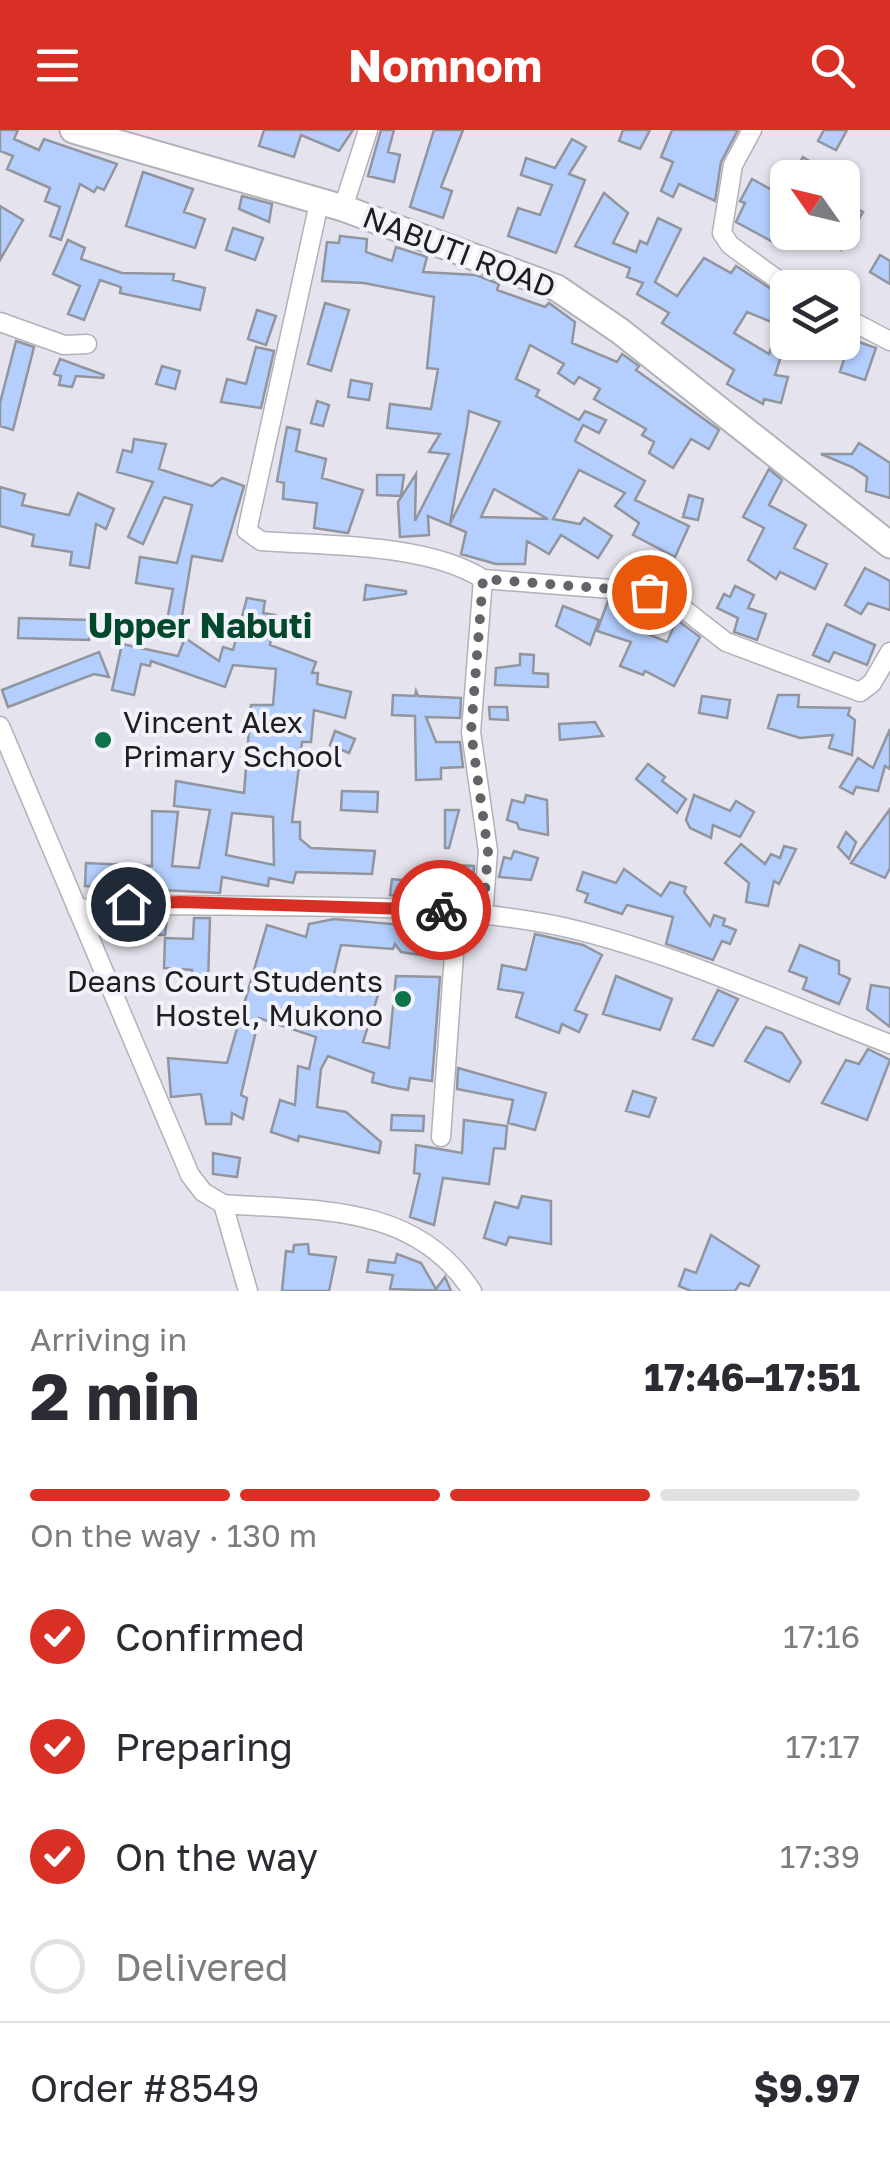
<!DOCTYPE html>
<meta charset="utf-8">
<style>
:root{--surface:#fff;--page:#f7f7f7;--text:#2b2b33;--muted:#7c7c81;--line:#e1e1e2;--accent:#d93025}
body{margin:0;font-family:"Golos Text",sans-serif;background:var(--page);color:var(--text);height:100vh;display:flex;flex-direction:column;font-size:38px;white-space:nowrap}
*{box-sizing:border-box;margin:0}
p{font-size:32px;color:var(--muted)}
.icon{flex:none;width:55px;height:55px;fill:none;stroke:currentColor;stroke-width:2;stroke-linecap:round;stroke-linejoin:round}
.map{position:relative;height:1161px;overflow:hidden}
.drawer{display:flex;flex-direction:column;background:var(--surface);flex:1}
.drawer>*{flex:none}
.needle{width:65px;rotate:304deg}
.controls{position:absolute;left:770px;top:30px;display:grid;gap:20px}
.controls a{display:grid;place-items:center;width:90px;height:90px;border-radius:15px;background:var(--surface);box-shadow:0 2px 8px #0004;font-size:50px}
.pin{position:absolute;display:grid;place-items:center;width:85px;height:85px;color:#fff;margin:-42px;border:5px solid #fff;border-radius:50%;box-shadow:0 2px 10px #0007}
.courier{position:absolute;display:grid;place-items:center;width:100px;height:100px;margin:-50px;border:8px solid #d93025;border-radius:50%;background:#fff;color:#222;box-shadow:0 2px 12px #0007}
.overview em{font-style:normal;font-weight:700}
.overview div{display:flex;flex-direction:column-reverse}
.overview{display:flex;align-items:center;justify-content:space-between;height:170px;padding:0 30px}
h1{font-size:65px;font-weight:700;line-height:75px}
.bar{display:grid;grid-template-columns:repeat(4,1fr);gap:15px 10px;align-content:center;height:120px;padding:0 30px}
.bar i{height:12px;border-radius:8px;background:var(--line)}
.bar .selected{background:var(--accent)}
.bar p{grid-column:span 4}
.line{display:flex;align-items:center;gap:25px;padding:0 30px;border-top:2px solid var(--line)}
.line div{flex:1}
ol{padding:0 30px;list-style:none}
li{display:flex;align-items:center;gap:30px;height:110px}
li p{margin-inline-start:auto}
li .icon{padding:10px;border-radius:50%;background:var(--accent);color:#fff;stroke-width:4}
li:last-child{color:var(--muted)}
li i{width:55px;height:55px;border:5px solid var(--line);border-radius:50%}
header{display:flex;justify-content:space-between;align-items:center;height:130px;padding:0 30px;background:var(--accent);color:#fff;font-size:45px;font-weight:700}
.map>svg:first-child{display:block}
.building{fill:#b4cffe;stroke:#91959d;stroke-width:2.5;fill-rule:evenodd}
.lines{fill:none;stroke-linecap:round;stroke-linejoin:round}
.street-casing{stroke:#b1b1ba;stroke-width:21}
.secondary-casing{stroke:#b1b1ba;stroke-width:29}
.street{stroke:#fff;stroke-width:18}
.secondary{stroke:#fff;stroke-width:25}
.done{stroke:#646369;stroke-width:10;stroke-dasharray:0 18}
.route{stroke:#d93025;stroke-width:12}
.poi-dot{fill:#0f734a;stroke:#f2f2fb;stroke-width:4}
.labels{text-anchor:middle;stroke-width:8;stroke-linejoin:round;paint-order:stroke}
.street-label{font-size:30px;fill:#1e1e21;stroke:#f2f2fb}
.poi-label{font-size:30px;fill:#1e1e21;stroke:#f2f2fb;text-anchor:start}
.quarter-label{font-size:35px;font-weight:bold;fill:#02482c;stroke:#f2f2fb}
</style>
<header><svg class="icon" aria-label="menu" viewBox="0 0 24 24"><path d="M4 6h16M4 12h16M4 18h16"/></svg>Nomnom<svg class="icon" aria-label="search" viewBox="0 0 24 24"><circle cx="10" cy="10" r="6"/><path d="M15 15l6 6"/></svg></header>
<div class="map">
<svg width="890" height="1161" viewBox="0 0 890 1161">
<rect width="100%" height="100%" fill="#e5e4ee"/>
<path class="building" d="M0,0H18L14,9L39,20L44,9L117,34L104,60L97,57L94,62L80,54L61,110L50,106L60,77L45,71L50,58L7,39L13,26L0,21Z
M264,0H353L339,21L301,5L294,27L259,16Z
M381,0H394L388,22L400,25L394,52L368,46Z
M434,0H463L441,57L452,61L443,88L410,77Z
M623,0H650L640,19L619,11Z
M672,0H738L721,32L715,71L679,54L673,67L661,61L673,32L661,27Z
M824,0H847L836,20L818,11Z
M572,9L586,17L569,44L585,50L556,123L508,106L518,78L540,85L552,55L521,45L526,28L555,38Z
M803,27L814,34L834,48H790Z
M143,42L193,59L184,82L205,89L195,118L126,96Z
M779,48L788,54V86L773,112L736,92L745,73L740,71L752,49L772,60Z
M604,63L628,83L613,113L636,122L640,111L647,114L658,88L681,99L655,152L677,166L704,128L731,143L736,136L788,170L779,195L747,182L734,203L769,224L773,211L785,214L775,245L788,247L781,273L764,269L763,274L727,254L734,240L662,193L669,183L637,164L643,153L627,147L630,138L575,116Z
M242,66L272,74L269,92L239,79Z
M842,70L863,82L842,118Z
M0,76L23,90L0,130Z
M233,98L263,108L255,130L226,120Z
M340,106L367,109L366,122L392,131L396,117L427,127L423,142L476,145L499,154L497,160L545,177L549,173L575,192L572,213L617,232L622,224L639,236L636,240L719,300L709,319L691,309L673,338L649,323L654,312L642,305L646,299L594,269L600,259L579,247L574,254L558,243L564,234L530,215L516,249L539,260L536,266L579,290L585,281L606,290L599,303L583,295L575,311L645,351L635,370L689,396L675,427L633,405L639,393L615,376L625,363L579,340L553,389L580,394L584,388L612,406L598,428L561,405L549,424L527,411L525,434H496L461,424L466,402L428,386L429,405L400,407L398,372L416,344L415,391L449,324L429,322L440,304L387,298L390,274L431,279L438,239L427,238L434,167L364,153L322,151L327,112L339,113ZM469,281L500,292L450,394L467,296ZM494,359L548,389L481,387Z
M68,110L85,118L81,129L122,143L174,144L173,150L205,158L200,180L120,163L121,157L100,150L84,190L68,184L80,156L53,144Z
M880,125L890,131V154L870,142Z
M325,173L349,180L331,241L308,234Z
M257,180L276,186L266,215L248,209Z
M842,206L876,218L865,250L840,242L844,229L810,212H842Z
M16,211L34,217L13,300L0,296V273Z
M256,217L274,221L261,278L221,272L227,249L246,254Z
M60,229L104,245L103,248L76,246L72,257L59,255L61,246L54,244Z
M162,236L180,241L175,259L156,254Z
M351,250L372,254L369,270L348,267Z
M317,271L329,275L323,296L311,293Z
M287,297L300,300L296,321L326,329L322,348L363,360L348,403L314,398L317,373L283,369L284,353L277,351Z
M134,309L166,314L159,339L212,356L222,348L244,356L222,431L192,426L180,498L166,496L173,459L136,453L140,427L177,433L192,375L164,367L143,414L128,407L153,352L117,342L123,320L132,322Z
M859,313L890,333V368L866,361L867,347L852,337L821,324H852Z
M769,339L782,350L769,375L806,395L794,418L827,434L815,459L780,442L776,449L748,430L764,398L743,387Z
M377,345H404L401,366L377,365Z
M0,357L25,364L22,375L69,385L78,363L114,379L106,399L96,394L89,438L70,435L72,422L32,416L34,405L0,396Z
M689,365L703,369L698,390L683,387Z
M865,438L890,451V480L868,473L861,484L845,475Z
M366,455L406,461V464L364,470Z
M735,456L754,465L748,478L766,484L757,510L734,502L738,488L717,478L724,464L730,467Z
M247,468L265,471L263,483L275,485L270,515L316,532L312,543H318L317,554L351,562L345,588L314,580L311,612H302L292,692H300V709L311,718L375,721L372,744L296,742L293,753L269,748L268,756L222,747L220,763L85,756L86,733L152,736V681L178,682L172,736L199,738L210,680L174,676L176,651L244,663L251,575H273L276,539L233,535L225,557L151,531L150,536L141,534L134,565L112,560L122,514L178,526L185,508L219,531L223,517L233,520ZM232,683L273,687L274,735L226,725Z
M608,471L644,474L633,498L667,512L677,490L700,507L674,556L645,541L643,545L620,536L631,512L597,501Z
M563,476L599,490L590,515L556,496Z
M19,488L90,490L89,510L18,508Z
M827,494L875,515L867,535L834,522L829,532L813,525Z
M99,522L109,547L94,544L8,577L2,560Z
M520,524L534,525L533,543L548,544V557L495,555L496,538L520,535Z
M416,561L418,566L461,568L460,588L426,587L436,612H460L463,637L441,638V649L416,650L415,586L392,585L393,565L415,566Z
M778,565H799L798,577L850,578L848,585L855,590L852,625L829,618L833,605L800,608L768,598Z
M702,566L730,570L727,588L699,583Z
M489,577H507L508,590L490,589Z
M595,592L603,606L560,610L559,594Z
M890,599V639L885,636L878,661L856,657L853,664L840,657L858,628L873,638Z
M335,601L355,609L349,623L330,615Z
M648,634L665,647L662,651L686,669L677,683L636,649Z
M342,661L378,662L377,682L341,680Z
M526,665L547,670L548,705L519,699L517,693L507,690L512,670L524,673Z
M694,665L730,681L736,671L754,682L740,707L713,695L711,708L690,698L686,690Z
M890,679V738L885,748L851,733Z
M445,680H459L449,718H445Z
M846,702L856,712L849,729L838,717Z
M741,714L765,734L771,724L780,728L784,716L796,719L779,754L774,751L768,776L746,772L749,753L725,733Z
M514,721L538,728L531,750L499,747L504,727L511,729Z
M453,735L474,736L472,771L390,765L392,749L422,752L423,744L452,749Z
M624,739L661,766L670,752L686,757L684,762L710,796L714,785L725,789L723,795L736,800L730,814L722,811L713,830L666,814L673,787L627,775L622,784L585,772L588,764L577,760L583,742L616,753Z
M167,788L165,805L103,803L104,790Z
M194,788H210L208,852L192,850V840L164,838L165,808L193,809Z
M334,789L427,797L421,825L401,822L395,814L393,819L341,815L333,848L380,859L363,912L389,918L396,846L440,847L432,951L410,948L408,960L391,957L372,952L374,943L328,926L321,939L317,977L346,982L381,1012L379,1023L299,1006L298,1011L271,1002L280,970L295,975L298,936L309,939L316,907L259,888L241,965L247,968L243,989L232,983L231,994H206L201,964L171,967L168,928L227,933L267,795L306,807L309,794Z
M535,804L583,815L602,825L575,880L587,885L579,902L562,894L559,903L516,887L523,863L498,859L502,835L526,840Z
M800,815L839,831V844L850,849L839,874L803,859L807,848L789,841Z
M616,846L672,869L660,900L603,884Z
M871,855L890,858V897L867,879Z
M718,860L738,869L713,916L693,909Z
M766,897L782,903L801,932L789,952L745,931Z
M868,919L890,930L867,990L822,973L846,930L859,934Z
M458,938L546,963L535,1000L508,993L513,970L457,959Z
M633,961L656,968L649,987L626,981Z
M392,985L424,986L423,1001L391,1000Z
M464,990L507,996L505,1019L494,1018L489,1054L443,1048L434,1095L410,1087L420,1044L414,1043L416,1015L462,1023Z
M213,1023L240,1028L237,1047L213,1044Z
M522,1066L551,1071V1114L509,1107L506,1115L484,1108L495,1072L518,1078Z
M711,1105L759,1136L749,1156L740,1153L735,1161H691L679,1156L685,1139L696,1143Z
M308,1114L309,1124L336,1127L329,1161H282L286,1121L293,1122L294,1115Z
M397,1124L421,1133L436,1159L445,1147L451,1161L390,1159L393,1145L367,1142L369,1130L395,1133Z"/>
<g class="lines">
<g class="street-casing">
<path id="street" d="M752,0L733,35L722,103L730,115L789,158
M319,73L247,401L261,411C326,416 427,413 483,449L471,602L488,721L483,787
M343,78L368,0
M842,186L890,211
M0,192L64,215L87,214
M483,449L649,462L671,469L726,512L860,562L872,553L890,522
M0,596L190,1045L203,1062L223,1074C316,1081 415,1073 472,1161
M77,779C144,773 207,776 274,776C367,777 462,777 554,795C664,818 784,874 890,914
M441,1007L455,810L452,782
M223,1074L248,1161"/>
</g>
<g class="secondary-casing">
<path id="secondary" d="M73,0L343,78L557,158L620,201L890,415"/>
</g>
<use href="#street" class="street"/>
<use href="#secondary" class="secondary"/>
</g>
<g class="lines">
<path class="done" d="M441,780L483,787L488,721L471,602L483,449L649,462"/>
<path class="route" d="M128,774L180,772L441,780"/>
</g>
<g class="poi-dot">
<circle cx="103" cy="610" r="10"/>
<circle cx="403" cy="869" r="10"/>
</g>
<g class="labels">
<g class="street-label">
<text transform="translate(459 123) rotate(21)" y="10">NABUTI ROAD</text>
</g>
<g class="poi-label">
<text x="123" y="603">Vincent Alex<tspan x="123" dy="34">Primary School</tspan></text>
<text x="383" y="862" text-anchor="end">Deans Court Students<tspan x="383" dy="34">Hostel, Mukono</tspan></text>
</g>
<g class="quarter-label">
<text x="200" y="508">Upper Nabuti</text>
</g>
</g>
</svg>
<div class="controls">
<a><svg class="needle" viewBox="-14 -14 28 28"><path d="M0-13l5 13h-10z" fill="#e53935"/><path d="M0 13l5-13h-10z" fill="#7c7c81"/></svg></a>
<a><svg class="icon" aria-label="layers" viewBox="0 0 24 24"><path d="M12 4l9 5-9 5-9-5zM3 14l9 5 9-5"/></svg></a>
</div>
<div class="pin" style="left:649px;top:462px;background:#ea580c"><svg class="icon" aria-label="bag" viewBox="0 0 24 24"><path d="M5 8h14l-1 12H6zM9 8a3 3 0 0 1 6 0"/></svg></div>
<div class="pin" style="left:128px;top:774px;background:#1f2937"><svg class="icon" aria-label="home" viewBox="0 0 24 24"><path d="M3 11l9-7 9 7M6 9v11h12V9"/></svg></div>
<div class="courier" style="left:441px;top:780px"><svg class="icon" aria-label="bike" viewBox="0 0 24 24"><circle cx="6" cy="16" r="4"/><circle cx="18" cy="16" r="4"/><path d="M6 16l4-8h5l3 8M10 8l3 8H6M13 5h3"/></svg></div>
</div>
<section class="drawer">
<div class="overview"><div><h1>2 min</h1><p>Arriving in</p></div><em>17:46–17:51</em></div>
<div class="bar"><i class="selected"></i><i class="selected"></i><i class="selected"></i><i></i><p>On the way · 130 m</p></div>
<ol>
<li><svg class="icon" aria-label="check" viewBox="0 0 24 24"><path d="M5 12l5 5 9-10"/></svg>Confirmed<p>17:16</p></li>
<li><svg class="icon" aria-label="check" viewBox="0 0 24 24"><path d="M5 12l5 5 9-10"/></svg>Preparing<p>17:17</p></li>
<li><svg class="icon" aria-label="check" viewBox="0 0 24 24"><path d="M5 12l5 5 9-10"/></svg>On the way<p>17:39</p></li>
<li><i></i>Delivered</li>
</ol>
<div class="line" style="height:130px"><div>Order #8549</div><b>$9.97</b></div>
</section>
